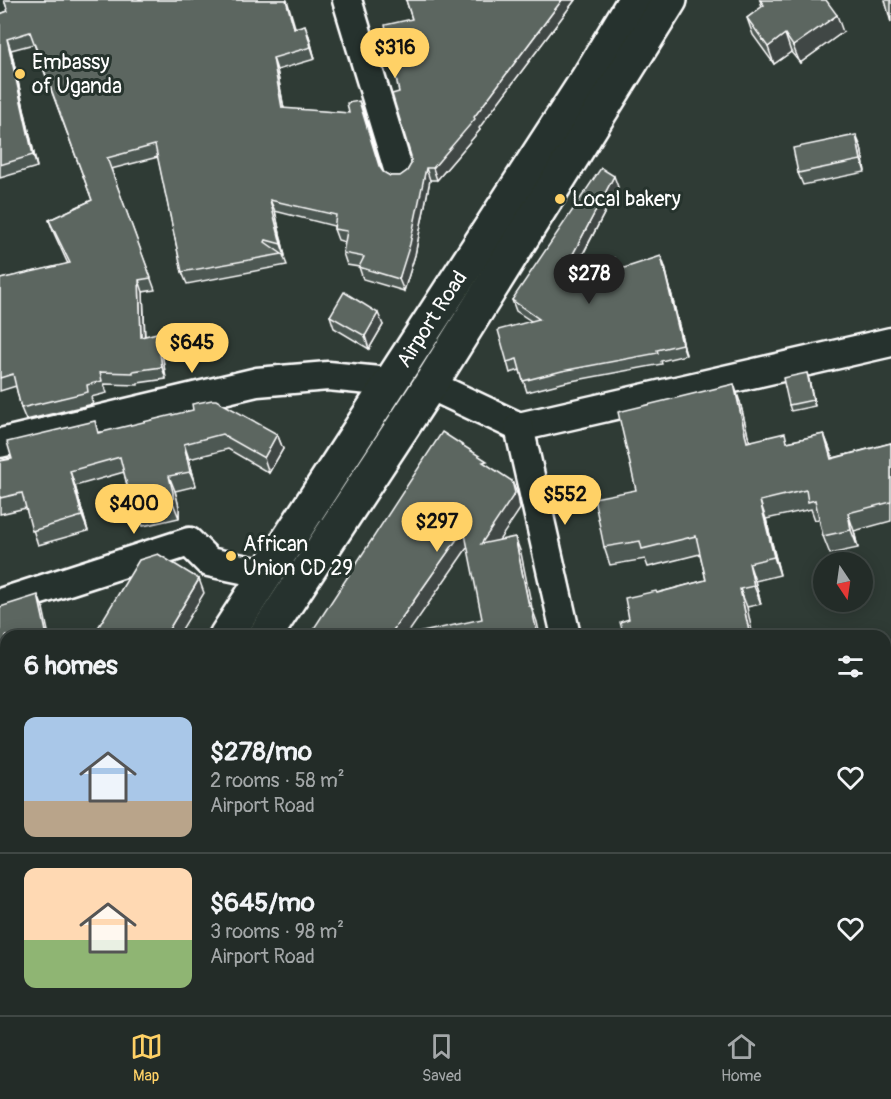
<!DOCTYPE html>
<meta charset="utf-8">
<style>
:root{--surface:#232c28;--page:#2b3430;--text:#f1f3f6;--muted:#a3a7a8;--line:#404845;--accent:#ffd166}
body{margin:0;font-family:Pangolin,sans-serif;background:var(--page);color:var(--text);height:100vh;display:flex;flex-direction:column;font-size:22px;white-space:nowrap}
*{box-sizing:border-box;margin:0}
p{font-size:20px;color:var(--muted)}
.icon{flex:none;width:33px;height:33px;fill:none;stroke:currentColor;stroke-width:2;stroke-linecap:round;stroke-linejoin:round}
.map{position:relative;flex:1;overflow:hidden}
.sheet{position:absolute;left:0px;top:630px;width:891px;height:386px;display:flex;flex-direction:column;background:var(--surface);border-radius:18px 18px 0 0;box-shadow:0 3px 15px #0003,0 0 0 2px var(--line)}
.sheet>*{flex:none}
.needle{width:39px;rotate:167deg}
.controls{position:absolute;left:813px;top:552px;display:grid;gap:12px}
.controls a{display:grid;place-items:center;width:60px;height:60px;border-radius:50%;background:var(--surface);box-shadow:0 3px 15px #0003,0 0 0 2px var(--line);font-size:30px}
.price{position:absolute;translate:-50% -51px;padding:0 14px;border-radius:21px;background:var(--accent);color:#111;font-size:20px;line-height:39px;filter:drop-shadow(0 2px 3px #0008)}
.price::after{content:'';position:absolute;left:50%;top:36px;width:18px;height:14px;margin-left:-9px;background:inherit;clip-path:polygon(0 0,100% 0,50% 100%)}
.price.selected{background:#222;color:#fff}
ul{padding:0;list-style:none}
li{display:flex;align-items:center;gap:18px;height:150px;padding:0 24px}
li+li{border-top:2px solid var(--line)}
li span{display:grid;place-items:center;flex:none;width:168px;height:120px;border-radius:12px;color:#555}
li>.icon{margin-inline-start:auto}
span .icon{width:72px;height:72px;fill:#fffc;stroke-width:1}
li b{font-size:26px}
h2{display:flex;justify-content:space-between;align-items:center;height:72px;padding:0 24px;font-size:26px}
.menu{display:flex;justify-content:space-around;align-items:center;height:84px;border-top:2px solid var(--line);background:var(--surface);font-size:16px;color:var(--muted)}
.menu a{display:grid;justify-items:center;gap:3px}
.menu .selected{color:var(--accent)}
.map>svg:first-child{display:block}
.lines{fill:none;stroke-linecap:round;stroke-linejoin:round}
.minor-casing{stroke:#fff;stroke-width:33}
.primary-casing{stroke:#fff;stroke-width:38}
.minor{stroke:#26332d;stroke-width:28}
.primary{stroke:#26332d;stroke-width:33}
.wall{fill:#4e5853;stroke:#fff;stroke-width:1.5}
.shaded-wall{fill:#404744;stroke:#fff;stroke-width:1.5}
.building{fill:#5b6661;stroke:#fff;stroke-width:1.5}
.poi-dot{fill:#ffd166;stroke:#26332d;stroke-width:2}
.labels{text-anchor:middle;stroke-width:6;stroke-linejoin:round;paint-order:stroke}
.poi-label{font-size:21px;fill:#fff;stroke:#26332d;text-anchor:start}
.street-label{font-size:21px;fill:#fff;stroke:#26332d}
</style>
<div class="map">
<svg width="891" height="1015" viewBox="0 0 891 1015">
<rect width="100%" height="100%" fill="#2f3b35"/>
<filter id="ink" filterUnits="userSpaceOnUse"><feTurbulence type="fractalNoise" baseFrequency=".0167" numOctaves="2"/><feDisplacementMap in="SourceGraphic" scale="12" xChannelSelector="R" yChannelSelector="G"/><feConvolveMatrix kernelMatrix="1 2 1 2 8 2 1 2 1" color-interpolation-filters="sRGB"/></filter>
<g filter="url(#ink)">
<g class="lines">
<defs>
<g id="minor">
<polyline points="347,0 399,172"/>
<polyline points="430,385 519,427 891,342"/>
<polyline points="519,427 566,636"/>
<polyline points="0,443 257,382 328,376 390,382"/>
<polyline points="0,603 189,542 209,562 266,574"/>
<polyline points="885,822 891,821"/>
<polyline points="0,852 6,851"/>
<polyline points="661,1010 662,1015"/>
</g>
<g id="primary">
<path id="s1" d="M226 636 588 78 635 0"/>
<polyline points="265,636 430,385 670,0"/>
<polyline points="0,983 6,974"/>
<polyline points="17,1015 20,1010"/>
</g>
</defs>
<use href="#minor" class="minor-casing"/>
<use href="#primary" class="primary-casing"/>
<use href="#minor" class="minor"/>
<use href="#primary" class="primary"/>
</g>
<g class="wall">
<polygon points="4,0 287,0 295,27 309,36 315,59 277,70 284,109 349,113 364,112 381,168 383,172 390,176 400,176 407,171 411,164 411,156 399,92 412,19 406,0 575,0 479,128 480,130 437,180 430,180 415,255 404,291 363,279 359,267 347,265 343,253 345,242 338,240 334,229 334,226 275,211 285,256 283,255 287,265 187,284 182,272 158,157 111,169 155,290 143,292 145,336 161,345 166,379 138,383 138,385 104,384 107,393 91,397 93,404 26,420 21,408 16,386 0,391 0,279 68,264 53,231 49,220 92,200 34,44 11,50 37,167 0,178 0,14 8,11"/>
<polygon points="760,0 843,32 800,63 791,52 774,64 753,35 747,18 762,7"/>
<polygon points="861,147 865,172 803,185 798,173"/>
<polygon points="618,187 576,268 619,270 665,267 686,355 661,361 662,364 566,382 527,392 520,370 510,373 507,362 531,321 516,311 512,300"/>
<polygon points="330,316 383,325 369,349 334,328"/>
<polygon points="809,380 815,406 791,411 789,405"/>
<polygon points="740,402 749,441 788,442 824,434 833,458 891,443 891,521 854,531 858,548 830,554 823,536 819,519 815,520 811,509 766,519 780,575 755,581 761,604 747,607 629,619 657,593 706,580 700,554 648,567 645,559 610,565 604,547 636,490"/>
<polygon points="99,432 277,434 283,449 269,473 228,449 189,459 196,486 175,491 179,507 179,518 143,526 138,511 136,512 130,497 124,472 75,486 88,531 38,545 26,508 0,514 0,461"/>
<polygon points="0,607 43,608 6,636 6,816 0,818"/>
<polygon points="891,660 891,727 885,728 885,662"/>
<polygon points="891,837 891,956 885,958 885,839"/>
<polygon points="113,1010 383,1010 384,1015 90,1015"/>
<polygon points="438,1010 586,1010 587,1013 578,1015 439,1015"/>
</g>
<g class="shaded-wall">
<polygon points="562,0 575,0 479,128 480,130 437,180 433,168 474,117"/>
<polygon points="837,15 843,32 800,63 793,46"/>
<polygon points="305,25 309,36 315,59 311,47"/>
<polygon points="785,34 791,52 774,64 768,47"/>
<polygon points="7,39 11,50 37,167 33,155"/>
<polygon points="273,58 277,70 286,120 282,108"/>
<polygon points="359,101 364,112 383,177 379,166"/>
<polygon points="856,135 861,147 865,172 861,160"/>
<polygon points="426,168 430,180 415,255 404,291 399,279"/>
<polygon points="614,176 618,187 568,282 564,271"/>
<polygon points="270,200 275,211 285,256 281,244"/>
<polygon points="661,256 665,267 686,355 682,344"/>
<polygon points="139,280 143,292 145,349 141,337"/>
<polygon points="378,313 383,325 369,349 365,336"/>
<polygon points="157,333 161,345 166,379 162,367"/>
<polygon points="807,373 809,380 815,406 813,400"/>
<polygon points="734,384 740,402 754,460 747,442"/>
<polygon points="277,434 283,449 269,473 264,458"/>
<polygon points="824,434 831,452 837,477 831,459"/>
<polygon points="184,444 189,459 196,486 190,472"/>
<polygon points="70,471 75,486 88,531 82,516"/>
<polygon points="169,476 175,491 179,507 179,518 173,503"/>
<polygon points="512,481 518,496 520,509 486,560 481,544"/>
<polygon points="760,501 766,519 780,575 774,557"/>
<polygon points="848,513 854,531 858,548 851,530"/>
<polygon points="464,529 469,545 406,636 389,636"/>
<polygon points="515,537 521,553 532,608 537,622 540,636 538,636 529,606"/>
<polygon points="749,563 755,581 761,604 754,586"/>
<polygon points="199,579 204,593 178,636 165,636"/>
<polygon points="740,589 747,607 753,636 750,636"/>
<polygon points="38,595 43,608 49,636 47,636"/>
</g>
<g class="building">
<polygon points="4,0 286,0 294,28 305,25 311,47 273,58 282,108 349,113 347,103 359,101 379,166 383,172 390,176 400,176 407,171 411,164 411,156 392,94 399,92 385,25 412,19 406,0 562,0 474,117 475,119 433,168 426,168 410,244 399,279 359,267 364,257 343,253 347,231 334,229 336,215 270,200 281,244 266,240 265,242 282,254 182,272 155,145 107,158 151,278 139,280 141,337 157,333 162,367 133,371 133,373 100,372 102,381 87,385 88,392 21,408 13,374 0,378 0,279 70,263 49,220 92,200 30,32 7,39 33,155 0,165 0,14 8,11"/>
<polygon points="760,0 826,0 837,15 793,46 785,34 768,47 747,18 764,5"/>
<polygon points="885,0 891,0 891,23"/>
<polygon points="856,135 861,160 798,173 793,148"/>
<polygon points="601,168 614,176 564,271 614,258 618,270 661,256 682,344 657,350 658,353 562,371 523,381 517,359 507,362 498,330 539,319 512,300"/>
<polygon points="344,292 378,313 365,336 330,316"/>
<polygon points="807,373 813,400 789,405 783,378"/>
<polygon points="734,384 747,442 785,433 787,442 824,434 831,459 891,443 891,502 848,513 851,530 823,536 815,500 808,502 806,490 760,501 774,557 749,563 754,586 740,589 750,636 624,636 620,622 629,619 625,598 656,591 657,593 706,580 696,536 642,549 640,541 604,547 594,498 636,490 618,412"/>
<polygon points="212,400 216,400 277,434 264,458 222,434 184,444 190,472 169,476 173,492 173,503 138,511 134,496 130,497 120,457 70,471 82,516 32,531 22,493 0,498 0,461 12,459 7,442 95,421 98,433 193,410 192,404"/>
<polygon points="442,432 487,461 483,462 512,481 515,493 481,544 515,537 529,606 531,606 538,636 404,636 482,619 464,529 389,636 309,636"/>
<polygon points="158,554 199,579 165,636 93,636 139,560"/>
<polygon points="38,595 47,636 6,636 6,801 0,802 0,607"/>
<polygon points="891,660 891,718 885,719 885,662"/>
<polygon points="891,837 891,883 889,884 891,891 891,939 885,940 885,839"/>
<polygon points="55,1010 73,1010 81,1015 52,1015"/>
<polygon points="113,1010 365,1010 349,1014 349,1015 90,1015"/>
<polygon points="438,1010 538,1010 513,1015 439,1015"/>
<polygon points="685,1010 794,1010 795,1015 687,1015"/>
</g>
</g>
<g class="poi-dot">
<circle cx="20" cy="74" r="6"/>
<circle cx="560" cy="199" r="6"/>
<circle cx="231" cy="556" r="6"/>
</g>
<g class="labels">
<g class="poi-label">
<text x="32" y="69">Embassy<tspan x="32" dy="24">of Uganda</tspan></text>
<text x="572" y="206">Local bakery</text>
<text x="243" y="551">African<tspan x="243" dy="24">Union CD 29</tspan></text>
</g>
<g class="street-label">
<text dy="7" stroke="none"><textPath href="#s1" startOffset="378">Airport Road</textPath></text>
</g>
</g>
</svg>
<div class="controls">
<a><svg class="needle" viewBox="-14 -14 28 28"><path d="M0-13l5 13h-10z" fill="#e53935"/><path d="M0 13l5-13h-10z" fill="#a3a7a8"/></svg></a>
</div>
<b class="price" style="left:395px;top:79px">$316</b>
<b class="price selected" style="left:589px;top:305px">$278</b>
<b class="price" style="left:192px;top:374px">$645</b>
<b class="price" style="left:565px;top:526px">$552</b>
<b class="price" style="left:134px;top:535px">$400</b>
<b class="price" style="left:437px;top:553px">$297</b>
<section class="sheet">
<h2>6 homes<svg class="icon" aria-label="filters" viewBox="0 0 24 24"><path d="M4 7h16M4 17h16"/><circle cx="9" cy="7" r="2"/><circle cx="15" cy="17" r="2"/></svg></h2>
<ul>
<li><span style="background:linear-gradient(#a9c7e8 70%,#b9a48a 0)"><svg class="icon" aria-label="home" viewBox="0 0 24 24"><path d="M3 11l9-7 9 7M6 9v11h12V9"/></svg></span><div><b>$278/mo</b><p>2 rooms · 58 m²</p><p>Airport Road</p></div><svg class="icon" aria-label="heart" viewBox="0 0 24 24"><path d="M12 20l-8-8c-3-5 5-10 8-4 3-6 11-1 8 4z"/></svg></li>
<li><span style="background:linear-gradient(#ffd9b3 60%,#8fb573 0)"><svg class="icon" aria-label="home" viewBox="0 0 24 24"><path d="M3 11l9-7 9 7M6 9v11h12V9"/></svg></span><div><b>$645/mo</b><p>3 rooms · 98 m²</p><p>Airport Road</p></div><svg class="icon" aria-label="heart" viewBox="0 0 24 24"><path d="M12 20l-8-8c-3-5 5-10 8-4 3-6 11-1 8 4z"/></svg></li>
</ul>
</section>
</div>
<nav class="menu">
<a class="selected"><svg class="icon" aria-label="map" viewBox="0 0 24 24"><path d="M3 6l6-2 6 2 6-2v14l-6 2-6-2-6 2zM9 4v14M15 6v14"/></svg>Map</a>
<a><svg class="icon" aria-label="saved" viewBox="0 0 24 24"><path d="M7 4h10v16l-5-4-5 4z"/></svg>Saved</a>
<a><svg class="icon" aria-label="home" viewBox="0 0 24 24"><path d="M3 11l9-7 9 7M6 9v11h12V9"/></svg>Home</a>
</nav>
